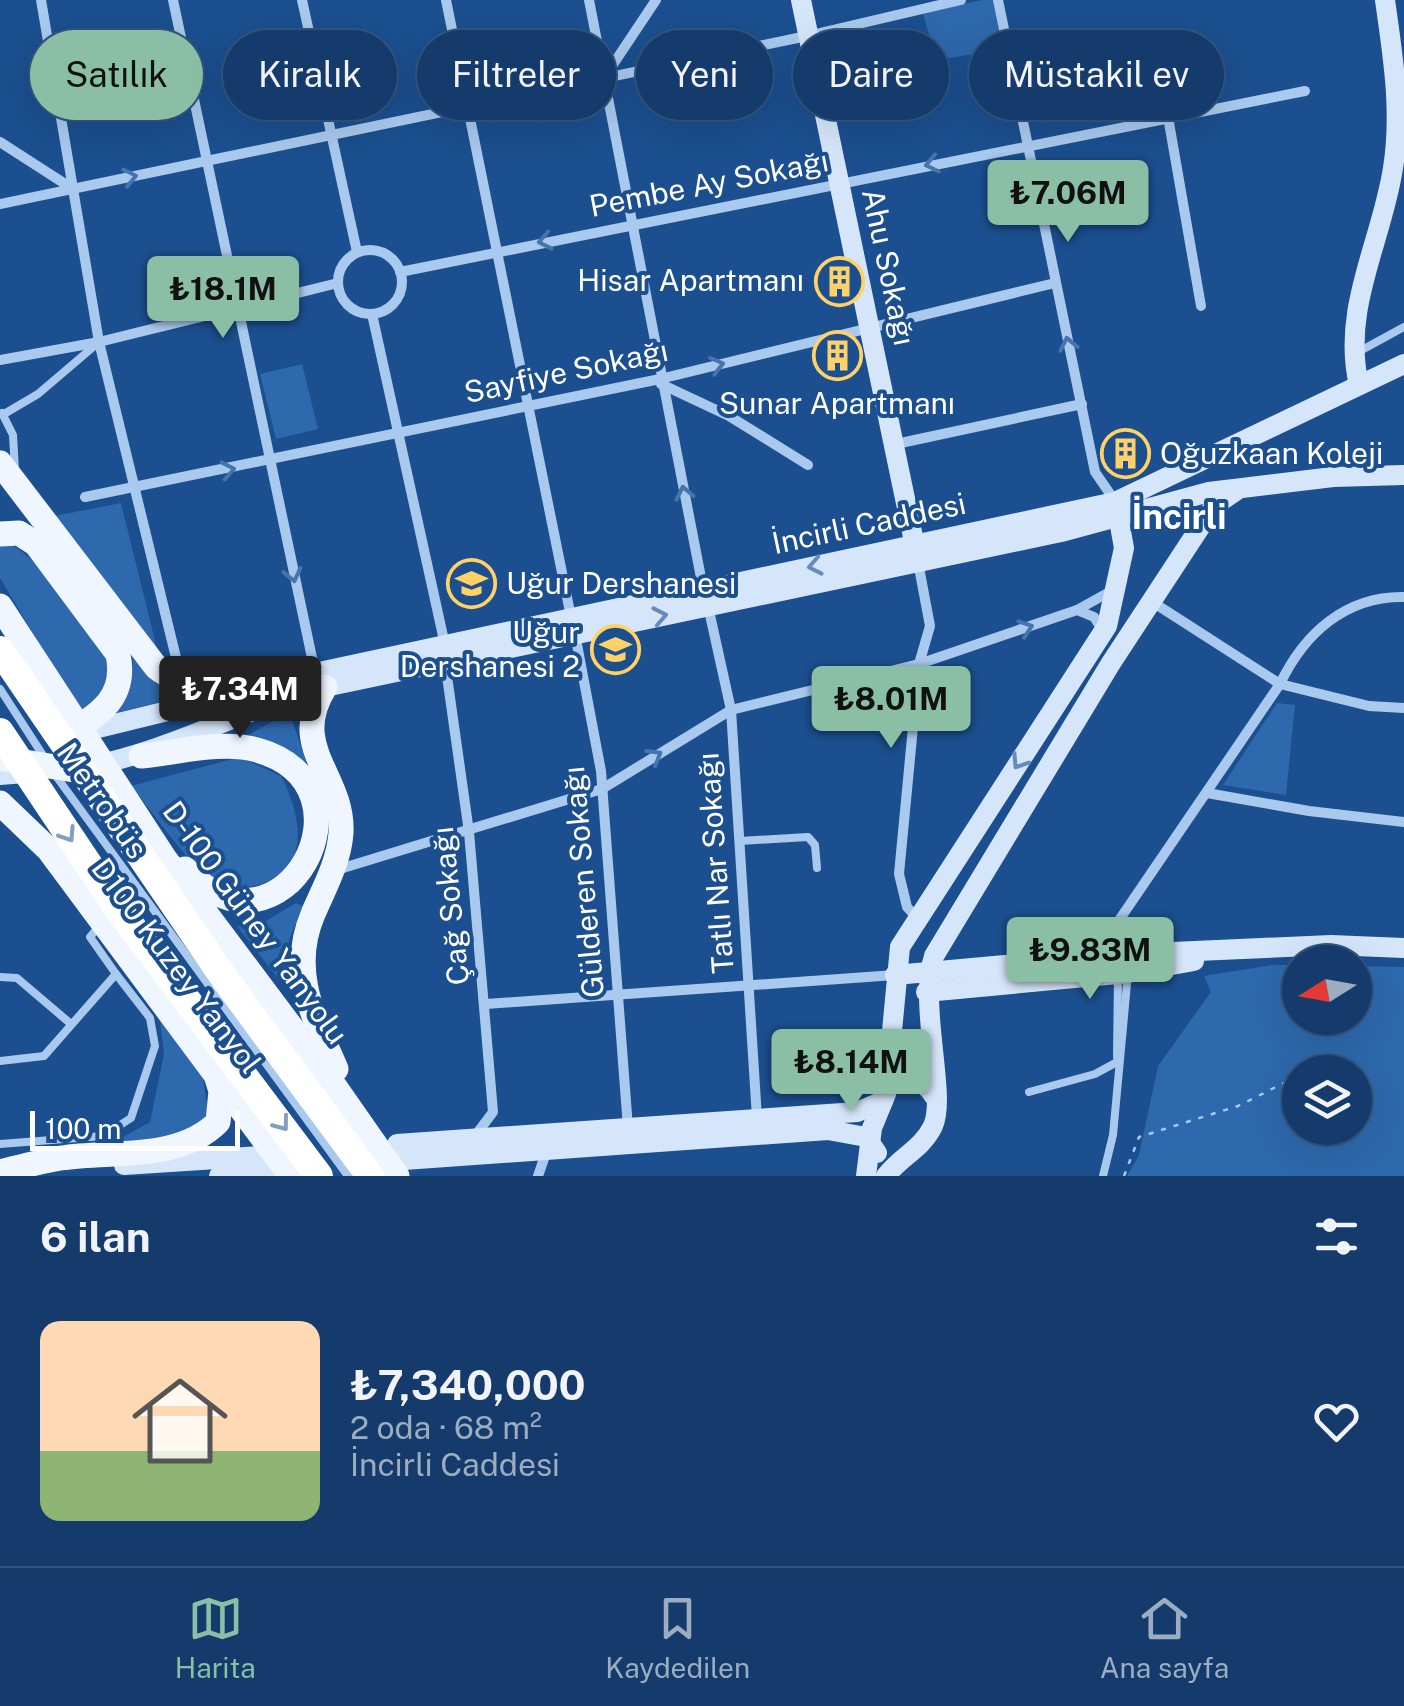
<!DOCTYPE html>
<html lang="tr">
<meta charset="utf-8">
<style>
:root{--surface:#143b6b;--page:#1d4271;--text:#f1f3f6;--muted:#9dadc1;--line:#33557e;--accent:#8abfa5}
body{margin:0;font-family:"Public Sans",sans-serif;background:var(--page);color:var(--text);height:100vh;display:flex;flex-direction:column;font-size:38px;white-space:nowrap}
*{box-sizing:border-box;margin:0}
p{font-size:32px;color:var(--muted)}
.icon{flex:none;width:55px;height:55px;fill:none;stroke:currentColor;stroke-width:2;stroke-linecap:round;stroke-linejoin:round}
.map{position:relative;height:1176px;overflow:hidden}
.sheet{display:flex;flex-direction:column;background:var(--surface);flex:1}
.sheet>*{flex:none}
.banner{position:absolute;left:30px;top:30px;width:1345px;height:90px;display:flex;gap:20px}
.needle{width:65px;rotate:259deg}
.tools{position:absolute;left:1282px;top:945px;display:grid;gap:20px}
.tools a{display:grid;place-items:center;width:90px;height:90px;border-radius:50%;background:var(--surface);box-shadow:0 10px 40px #0002,0 0 0 2px var(--line);font-size:50px}
.scale{position:absolute;left:30px;bottom:25px;width:210px;box-sizing:border-box;padding-left:10px;border:5px solid #fff;border-top:0;font-size:28px;line-height:35px;white-space:nowrap;color:#fff;-webkit-text-stroke:8px #1b4f8f;paint-order:stroke}
.price{position:absolute;translate:-50% -85px;padding:0 22px;border-radius:10px;background:var(--accent);color:#111;font-size:32px;line-height:65px;filter:drop-shadow(0 2px 5px #0008)}
.price::after{content:'';position:absolute;left:50%;top:60px;width:30px;height:22px;margin-left:-15px;background:inherit;clip-path:polygon(0 0,100% 0,50% 100%)}
.price.current{background:#222;color:#fff}
ul{padding:0;list-style:none}
li{display:flex;align-items:center;gap:30px;height:250px;padding:0 40px}
li span{display:grid;place-items:center;flex:none;width:280px;height:200px;border-radius:20px;color:#555}
li>.icon{margin-inline-start:auto}
span .icon{width:120px;height:120px;fill:#fffc;stroke-width:1}
li b{font-size:42px}
h2{display:flex;justify-content:space-between;align-items:center;height:120px;padding:0 40px;font-size:42px}
.tag{padding:0 35px;border-radius:45px;background:var(--surface);box-shadow:0 10px 40px #0002,0 0 0 2px var(--line);font-size:35px;line-height:90px}
.tag.current{background:var(--accent);color:#111}
.tabs{display:flex;justify-content:space-around;align-items:center;height:140px;border-top:2px solid var(--line);background:var(--surface);font-size:28px;color:var(--muted)}
.tabs a{display:grid;justify-items:center;gap:5px}
.tabs .current{color:var(--accent)}
.map>svg:first-child{display:block}
.green{fill:#2e69ad;fill-rule:evenodd}
.lines{fill:none;stroke-linecap:round;stroke-linejoin:round}
.path{stroke:#a9c9ee;stroke-width:2.5;stroke-dasharray:5 8;stroke-linecap:butt}
.lane{stroke:#a9c9ee;stroke-width:8}
.street{stroke:#a9c9ee;stroke-width:10}
.secondary{stroke:#d6e6fa;stroke-width:20}
.primary{stroke:#f0f6ff;stroke-width:25}
.highway{stroke:#fff;stroke-width:28}
.oneway{stroke:#4674ac}
.oneway2{stroke:#668bba}
.oneway3{stroke:#829ec1}
.labels{text-anchor:middle;stroke-width:8;stroke-linejoin:round;paint-order:stroke}
.street-label{font-size:30px;fill:#fff;stroke:#1b4f8f}
.poi-label{font-size:30px;fill:#fff;stroke:#1b4f8f;text-anchor:end}
.quarter-label{font-size:35px;font-weight:bold;fill:#fff;stroke:#1b4f8f}
</style>
<div class="map">
<svg width="1404" height="1176" viewBox="0 0 1404 1176">
<rect width="100%" height="100%" fill="#1b4f8f"/>
<g class="green">
<polygon points="982,0 995,0 1006,49 936,60 923,13"/>
<polygon points="302,364 318,429 276,439 260,374"/>
<polygon points="121,503 157,649 55,516"/>
<path d="M6 543C32 549 93 627 106 654 109 662 108 675 108 685L82 715 0 578V547Z"/>
<polygon points="133,658 155,682 188,695 116,713 130,686"/>
<polygon points="1277,703 1295,705 1286,795 1223,785"/>
<polygon points="302,706 292,720 306,761 303,764 278,746 248,735"/>
<path d="M240 757 281 776C301 815 313 869 258 885 246 888 232 889 220 884 191 870 153 812 131 786Z"/>
<polygon points="296,903 303,906 289,940 290,994 237,926 264,922"/>
<path d="M1272 965H1300V1018H1355V966L1404 967V1176H1127L1139 1155 1158 1066 1211 992 1204 976ZM1300 1072H1355V1128H1300Z"/>
<polygon points="160,1020 203,1077 208,1112 194,1133 102,1149 150,1122 164,1054"/>
</g>
<g class="lines">
<polyline class="path" points="1124,1176 1139,1137 1238,1106 1286,1082"/>
<g class="lane">
<polyline points="1360,351 1404,327"/>
<polyline points="2,413 13,435 15,471"/>
<polyline points="4,414 38,394 99,342"/>
<polyline points="0,689 46,760"/>
<polyline points="56,776 348,1176"/>
<polyline points="740,841 808,837 815,845 817,868"/>
<polyline points="100,925 90,937 116,974"/>
<polyline points="0,977 17,978 71,1024"/>
<polyline points="1117,1057 1118,977"/>
<polyline points="0,1061 44,1056 116,974 150,1018 155,1046 131,1118 103,1136 0,1144"/>
<polyline points="1029,1092 1095,1074 1117,1062"/>
<polyline points="1103,1176 1113,1135 1128,973"/>
</g>
<g class="street">
<polyline points="41,0 99,342 180,674"/>
<polyline points="173,0 315,672"/>
<polyline points="302,0 357,252"/>
<polyline points="446,0 571,617"/>
<polyline points="589,0 703,588"/>
<polyline points="998,0 1095,472 1115,501"/>
<polyline points="606,75 656,0"/>
<polyline points="1168,117 1201,306"/>
<polyline points="0,142 73,189"/>
<polyline points="0,204 807,36 961,0"/>
<circle cx="370" cy="282" r="32"/>
<polyline points="400,272 1305,91"/>
<polyline points="372,314 445,645"/>
<polyline points="0,360 99,342 338,283"/>
<polyline points="661,384 729,416 808,465"/>
<polyline points="896,444 1082,404"/>
<polyline points="85,497 660,379 1055,283"/>
<polyline points="1154,603 1280,684 1369,706 1404,708"/>
<polyline points="708,606 731,710 757,1118"/>
<polyline points="1077,610 1094,617 1102,629"/>
<polyline points="575,634 601,771 628,1128"/>
<polyline points="445,662 469,832 493,1112 475,1136"/>
<polyline points="1207,793 1309,811 1404,822"/>
<polyline points="343,868 602,789 731,710 919,664 1077,610 1113,590"/>
<polyline points="917,918 907,907 899,874 919,664 930,626 918,562"/>
<path d="M1109 956V935L1280 684C1304 634 1345 596 1404 597"/>
<polyline points="486,1004 895,975"/>
<polyline points="538,1176 547,1150"/>
</g>
<g class="secondary">
<polyline points="801,0 917,556"/>
<path d="M1359 385C1341 309 1382 241 1393 168 1402 111 1393 57 1385 0"/>
<polyline points="291,678 1115,502 1404,364"/>
<polyline points="90,730 249,691"/>
<path d="M91 766C172 750 245 708 325 687L1061 532 1209 492 1333 477 1404 475"/>
<polyline points="0,775 38,772"/>
<polyline points="895,975 1128,954 1331,945 1404,948"/>
<polyline points="926,992 1128,973 1194,961"/>
<path d="M887 1084C908 1075 921 1076 934 1096"/>
<polyline points="397,1144 857,1112 883,1101"/>
<polyline points="404,1160 828,1130 866,1137 877,1153"/>
<polyline points="124,1165 262,1156"/>
<polyline points="219,1176 268,1172"/>
<polyline points="866,1176 872,1128 886,1094 900,947 1107,626 1124,548 1117,509"/>
<path d="M886 1176C900 1157 922 1149 933 1126 947 1095 918 1005 934 956L1111 663 1214 506 1237 490"/>
</g>
<g class="primary">
<path d="M0 463 156 667C195 699 256 679 303 674"/>
<path d="M0 534 19 533 36 544 118 654C127 698 100 714 65 735"/>
<polyline points="0,606 165,859 321,1067 397,1176"/>
<path d="M325 687C287 748 344 775 341 833 339 862 324 888 313 914 289 970 313 1016 336 1069"/>
<path d="M141 756C176 753 222 740 257 750 384 785 282 974 185 869"/>
<polyline points="0,758 74,770"/>
<polyline points="0,803 49,850 291,1176"/>
<path d="M0 1172C20 1167 41 1161 61 1158 112 1150 178 1162 218 1122L221 1091 217 1078"/>
</g>
<g class="highway">
<polyline points="0,650 227,982 370,1176"/>
<polyline points="0,732 117,907 319,1176"/>
</g>
</g>
<defs><path id="oneway-chevron" d="M-2-3.5L2.5 0L-2 3.5" fill="none" stroke-width="1.6" stroke-linecap="round" stroke-linejoin="round" transform="scale(2.5)"/></defs>
<g class="oneway">
<use href="#oneway-chevron" transform="translate(932 164) rotate(168)"/>
<use href="#oneway-chevron" transform="translate(130 177) rotate(-12)"/>
<use href="#oneway-chevron" transform="translate(545 241) rotate(169)"/>
<use href="#oneway-chevron" transform="translate(1068 344) rotate(-102)"/>
<use href="#oneway-chevron" transform="translate(717 365) rotate(-14)"/>
<use href="#oneway-chevron" transform="translate(228 470) rotate(-11)"/>
<use href="#oneway-chevron" transform="translate(684 493) rotate(-102)"/>
<use href="#oneway-chevron" transform="translate(293 575) rotate(77)"/>
<use href="#oneway-chevron" transform="translate(1026 628) rotate(-19)"/>
<use href="#oneway-chevron" transform="translate(655 756) rotate(-31)"/>
</g>
<g class="oneway2">
<use href="#oneway-chevron" transform="translate(815 566) rotate(169)"/>
<use href="#oneway-chevron" transform="translate(660 616) rotate(-11)"/>
<use href="#oneway-chevron" transform="translate(1019 762) rotate(123)"/>
</g>
<g class="oneway3">
<use href="#oneway-chevron" transform="translate(68 835) rotate(57)"/>
<use href="#oneway-chevron" transform="translate(282 1124) rotate(53)"/>
</g>
<defs>
<symbol id="building-ring" viewBox="-11 -11 22 22"><circle r="9.5" fill="#1b4f8f" stroke="#ffd166" stroke-width="1.5"/><path d="M-4-6H4V6H1V3H-1V6H-4ZM-2.5-4.3h1.7v1.8h-1.7ZM.8-4.3h1.7v1.8H.8ZM-2.5-1h1.7V.8h-1.7ZM.8-1h1.7V.8H.8Z" fill="#ffd166"/></symbol>
<symbol id="school-ring" viewBox="-11 -11 22 22"><circle r="9.5" fill="#1b4f8f" stroke="#ffd166" stroke-width="1.5"/><path d="M0-5L7-2L0 1L-7-2ZM-4 1L0 2.5L4 1V4Q0 6-4 4Z" fill="#ffd166"/></symbol>
</defs>
<g fill-rule="evenodd">
<use href="#building-ring" x="812" y="254" width="55" height="55"/>
<use href="#building-ring" x="810" y="328" width="55" height="55"/>
<use href="#building-ring" x="1098" y="426" width="55" height="55"/>
<use href="#school-ring" x="444" y="556" width="55" height="55"/>
<use href="#school-ring" x="588" y="622" width="55" height="55"/>
</g>
<g class="labels">
<g class="street-label">
<text transform="translate(709 184) rotate(-11)" y="10">Pembe Ay Sokağı</text>
<text transform="translate(888 267) rotate(78)" y="10">Ahu Sokağı</text>
<text transform="translate(566 372) rotate(-12)" y="10">Sayfiye Sokağı</text>
<text transform="translate(869 524) rotate(-12)" y="10">İncirli Caddesi</text>
<text transform="translate(102 801) rotate(55)" y="10">Metrobüs</text>
<text transform="translate(716 863) rotate(-94)" y="10">Tatlı Nar Sokağı</text>
<text transform="translate(584 882) rotate(-95)" y="10">Gülderen Sokağı</text>
<text transform="translate(451 906) rotate(-96)" y="10">Çağ Sokağı</text>
<text transform="translate(255 923) rotate(54)" y="10">D-100 Güney Yanyolu</text>
<text transform="translate(176 966) rotate(53)" y="10">D100 Kuzey Yanyol</text>
</g>
<g class="poi-label">
<text x="804" y="291">Hisar Apartmanı</text>
<text x="837" y="414" text-anchor="middle">Sunar Apartmanı</text>
<text x="1160" y="464" text-anchor="start">Oğuzkaan Koleji</text>
<text x="506" y="594" text-anchor="start">Uğur Dershanesi</text>
<text x="580" y="643">Uğur<tspan x="580" dy="34">Dershanesi 2</tspan></text>
</g>
<g class="quarter-label">
<text x="1179" y="529">İncirli</text>
</g>
</g>
</svg>
<div class="tools">
<a><svg class="needle" viewBox="-14 -14 28 28"><path d="M0-13l5 13h-10z" fill="#e53935"/><path d="M0 13l5-13h-10z" fill="#9dadc1"/></svg></a>
<a><svg class="icon" aria-label="layers" viewBox="0 0 24 24"><path d="M12 4l9 5-9 5-9-5zM3 14l9 5 9-5"/></svg></a>
</div>
<div class="scale">100 m</div>
<b class="price" style="left:1068px;top:245px">₺7.06M</b>
<b class="price" style="left:223px;top:341px">₺18.1M</b>
<b class="price current" style="left:240px;top:741px">₺7.34M</b>
<b class="price" style="left:891px;top:751px">₺8.01M</b>
<b class="price" style="left:1090px;top:1002px">₺9.83M</b>
<b class="price" style="left:851px;top:1114px">₺8.14M</b>
<div class="banner">
<a class="tag current">Satılık</a>
<a class="tag">Kiralık</a>
<a class="tag">Filtreler</a>
<a class="tag">Yeni</a>
<a class="tag">Daire</a>
<a class="tag">Müstakil ev</a>
</div>
</div>
<section class="sheet">
<h2>6 ilan<svg class="icon" aria-label="filters" viewBox="0 0 24 24"><path d="M4 7h16M4 17h16"/><circle cx="9" cy="7" r="2"/><circle cx="15" cy="17" r="2"/></svg></h2>
<ul>
<li><span style="background:linear-gradient(#ffd9b3 65%,#8fb573 0)"><svg class="icon" aria-label="home" viewBox="0 0 24 24"><path d="M3 11l9-7 9 7M6 9v11h12V9"/></svg></span><div><b>₺7,340,000</b><p>2 oda · 68 m²</p><p>İncirli Caddesi</p></div><svg class="icon" aria-label="heart" viewBox="0 0 24 24"><path d="M12 20l-8-8c-3-5 5-10 8-4 3-6 11-1 8 4z"/></svg></li>
</ul>
</section>
<nav class="tabs">
<a class="current"><svg class="icon" aria-label="map" viewBox="0 0 24 24"><path d="M3 6l6-2 6 2 6-2v14l-6 2-6-2-6 2zM9 4v14M15 6v14"/></svg>Harita</a>
<a><svg class="icon" aria-label="saved" viewBox="0 0 24 24"><path d="M7 4h10v16l-5-4-5 4z"/></svg>Kaydedilen</a>
<a><svg class="icon" aria-label="home" viewBox="0 0 24 24"><path d="M3 11l9-7 9 7M6 9v11h12V9"/></svg>Ana sayfa</a>
</nav>
